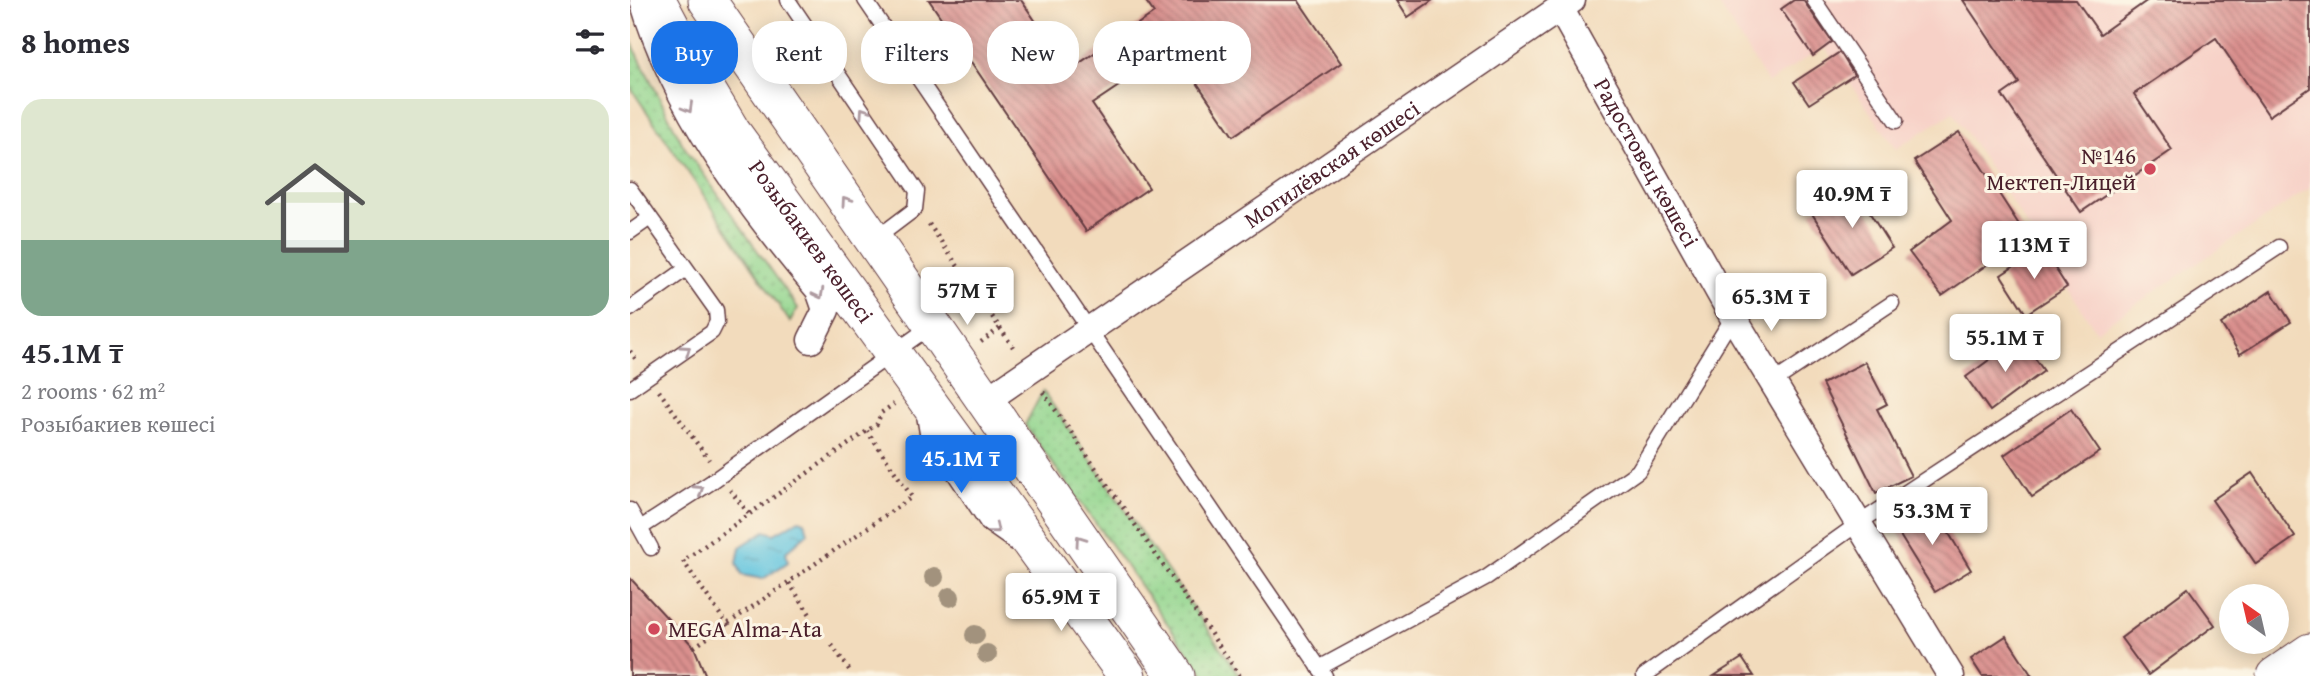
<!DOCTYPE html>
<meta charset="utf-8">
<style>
:root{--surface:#fff;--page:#f7f7f7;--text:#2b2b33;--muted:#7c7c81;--accent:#1a73e8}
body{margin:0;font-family:"Gentium Book Plus",serif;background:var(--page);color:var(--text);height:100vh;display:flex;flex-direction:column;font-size:26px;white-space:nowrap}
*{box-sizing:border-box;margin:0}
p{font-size:23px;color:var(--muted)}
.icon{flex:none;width:38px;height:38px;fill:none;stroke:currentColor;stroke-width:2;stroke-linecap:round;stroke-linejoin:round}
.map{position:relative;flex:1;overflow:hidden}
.drawer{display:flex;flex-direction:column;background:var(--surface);width:630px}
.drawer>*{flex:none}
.guide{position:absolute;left:21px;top:21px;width:665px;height:63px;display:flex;gap:14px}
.needle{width:46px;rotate:326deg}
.tools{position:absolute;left:1589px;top:584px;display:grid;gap:14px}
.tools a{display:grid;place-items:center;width:70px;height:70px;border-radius:50%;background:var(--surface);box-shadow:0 4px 18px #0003;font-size:35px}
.price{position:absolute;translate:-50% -60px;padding:0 16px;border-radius:7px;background:#fff;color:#222;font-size:23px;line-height:46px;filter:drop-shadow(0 2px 4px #0008)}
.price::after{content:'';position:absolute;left:50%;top:42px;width:21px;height:16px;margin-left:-10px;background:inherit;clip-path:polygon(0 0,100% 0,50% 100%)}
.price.selected{background:var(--accent);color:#fff}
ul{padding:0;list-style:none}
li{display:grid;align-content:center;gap:14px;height:371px;padding:0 21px}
li span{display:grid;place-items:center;height:217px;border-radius:21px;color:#555}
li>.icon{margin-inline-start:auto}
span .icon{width:126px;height:126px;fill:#fffc;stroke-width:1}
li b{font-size:30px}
h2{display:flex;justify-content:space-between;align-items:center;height:84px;padding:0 21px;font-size:30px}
.pill{padding:0 24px;border-radius:28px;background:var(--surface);box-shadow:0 4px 18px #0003;font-size:24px;line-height:63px}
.pill.selected{background:var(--accent);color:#fff}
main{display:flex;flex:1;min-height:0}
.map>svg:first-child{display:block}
.built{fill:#f7d1c7}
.grass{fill:url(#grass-dots);stroke:#6e7a5c;stroke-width:2}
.water{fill:url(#water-ripples);stroke:#567285;stroke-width:2}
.building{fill:url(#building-back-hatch)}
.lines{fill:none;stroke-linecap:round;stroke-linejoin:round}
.lane-casing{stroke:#633b41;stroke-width:17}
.street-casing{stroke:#633b41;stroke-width:29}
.secondary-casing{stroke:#633b41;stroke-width:39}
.path{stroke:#633b41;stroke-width:4.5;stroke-dasharray:2 5;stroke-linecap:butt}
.lane{stroke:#fff;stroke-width:14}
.street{stroke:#fff;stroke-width:26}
.secondary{stroke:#fff;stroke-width:37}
.tree{fill:#a2927d}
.oneway{stroke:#ae9aa0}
.poi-dot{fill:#d1495b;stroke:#fcf5e5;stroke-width:2.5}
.labels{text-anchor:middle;stroke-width:6;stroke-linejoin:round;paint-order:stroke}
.poi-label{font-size:23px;fill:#4a1f2b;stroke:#fcf5e5;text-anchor:end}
.street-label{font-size:23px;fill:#4a1f2b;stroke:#fcf5e5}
</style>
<main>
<section class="drawer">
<h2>8 homes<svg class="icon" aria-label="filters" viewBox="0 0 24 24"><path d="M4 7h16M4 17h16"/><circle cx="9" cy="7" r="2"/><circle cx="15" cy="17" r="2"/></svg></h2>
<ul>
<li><span style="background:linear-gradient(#dfe7d0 65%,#7fa58c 0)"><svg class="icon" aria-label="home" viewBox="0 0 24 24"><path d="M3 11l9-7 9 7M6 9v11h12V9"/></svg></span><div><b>45.1M ₸</b><p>2 rooms · 62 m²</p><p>Розыбакиев көшесі</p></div></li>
</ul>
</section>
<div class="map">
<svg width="1680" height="676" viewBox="0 0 1680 676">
<defs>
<pattern id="grass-dots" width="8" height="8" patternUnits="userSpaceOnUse" patternTransform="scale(1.75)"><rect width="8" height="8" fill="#92d58e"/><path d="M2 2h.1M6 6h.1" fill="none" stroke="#7fb67b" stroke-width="1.8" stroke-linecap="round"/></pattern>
<pattern id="water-ripples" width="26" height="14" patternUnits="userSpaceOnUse" patternTransform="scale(1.75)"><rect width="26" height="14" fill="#61c4df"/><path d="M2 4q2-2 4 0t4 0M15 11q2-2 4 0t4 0" fill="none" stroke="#529fb5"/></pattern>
<pattern id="building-back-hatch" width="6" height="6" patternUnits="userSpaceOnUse" patternTransform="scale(1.75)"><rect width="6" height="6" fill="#da908e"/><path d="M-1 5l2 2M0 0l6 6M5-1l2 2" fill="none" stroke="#b37574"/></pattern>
</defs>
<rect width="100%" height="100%" fill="#fcf5e5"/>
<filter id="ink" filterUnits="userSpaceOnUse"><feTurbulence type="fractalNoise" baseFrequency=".0143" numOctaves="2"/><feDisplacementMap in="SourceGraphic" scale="14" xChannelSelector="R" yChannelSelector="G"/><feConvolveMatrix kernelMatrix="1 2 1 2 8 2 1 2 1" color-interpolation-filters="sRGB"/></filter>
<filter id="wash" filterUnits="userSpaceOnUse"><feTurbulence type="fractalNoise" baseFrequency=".00686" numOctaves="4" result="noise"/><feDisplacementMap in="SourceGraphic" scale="28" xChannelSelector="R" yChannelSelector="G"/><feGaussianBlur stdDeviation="1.57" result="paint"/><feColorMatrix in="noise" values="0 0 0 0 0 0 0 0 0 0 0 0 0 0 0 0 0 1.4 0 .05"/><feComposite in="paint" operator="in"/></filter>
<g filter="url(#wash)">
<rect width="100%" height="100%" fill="#f2dbbc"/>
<polygon class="built" points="1086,0 1680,0 1680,188 1466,331 1323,112 1266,149 1194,46 1138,83"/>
<g class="grass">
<polygon points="0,39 53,145 168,308 160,322 0,87"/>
<polygon points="413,391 610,676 575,676 395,425"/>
</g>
<polygon class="water" points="169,520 175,522 178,533 156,552 158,562 133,579 112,575 107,563 110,547 135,531 144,534"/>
<g id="blocks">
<g class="building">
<polygon points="299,0 391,0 439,70 524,13 515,0 668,0 711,63 603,136 544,49 462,104 519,188 456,231"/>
<polygon points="767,0 803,0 778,17"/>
<polygon points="1164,0 1173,0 1202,42 1183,56 1151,9"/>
<polygon points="1333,0 1446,0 1470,34 1518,0 1680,0 1680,88 1639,116 1586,38 1504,94 1542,150 1451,212 1372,95 1389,83"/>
<polygon points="1210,52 1224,75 1179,104 1164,82"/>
<polygon points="1329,132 1397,237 1312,296 1279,252 1322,220 1284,161"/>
<polygon points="1222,185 1262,248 1221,274 1181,212"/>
<polygon points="1412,248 1437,287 1396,314 1371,275"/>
<polygon points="1641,291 1661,322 1610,354 1591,324"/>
<polygon points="1390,337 1414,371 1360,411 1336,377"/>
<polygon points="1235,362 1257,404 1247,409 1281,476 1246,493 1192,384"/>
<polygon points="1441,409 1470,452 1402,497 1374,455"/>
<polygon points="1622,473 1665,537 1626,564 1582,500"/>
<polygon points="1300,502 1341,570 1305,592 1263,524"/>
<polygon points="0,578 64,647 76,676 0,676"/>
<polygon points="1558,588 1585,625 1518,675 1491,638"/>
<polygon points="1376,636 1402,676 1352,676 1341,659"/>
<polygon points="1112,658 1124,676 1084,676"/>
</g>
</g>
</g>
<g filter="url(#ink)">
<use href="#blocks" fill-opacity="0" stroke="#633b41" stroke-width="2"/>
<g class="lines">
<defs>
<g id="lane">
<polyline points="158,0 287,191 285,209 244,240"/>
<polyline points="235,0 695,676"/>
<polyline points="1184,0 1266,121"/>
<polyline points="0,189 86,310 87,322 82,332 0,389"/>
<polyline points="0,232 20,218"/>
<polyline points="0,309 56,269"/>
<polyline points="1143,382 1262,303"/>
<polyline points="294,415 297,433 358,524 385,543"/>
<polyline points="0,510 21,548"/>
<polyline points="12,527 80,483 301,326"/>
<polyline points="689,668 857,577 1008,471 1103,317"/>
<polyline points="1014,676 1229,523 1649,247"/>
</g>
<g id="street">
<path d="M13 0C45 109 117 204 189 290L196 310 181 340"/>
<path id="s1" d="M930 8 1103 317 1321 676"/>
<path id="s2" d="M355 401 942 0"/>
</g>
<g id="secondary">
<path id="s3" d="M27 0 60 62 102 132 497 676"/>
<polyline points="77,0 546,676"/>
<polyline points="1645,676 1680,652"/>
</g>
</defs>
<use href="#lane" class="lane-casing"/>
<use href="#street" class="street-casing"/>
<use href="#secondary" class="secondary-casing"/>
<g class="path">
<polyline points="299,224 385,350"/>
<polyline points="351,342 370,328"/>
<polyline points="0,351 7,361"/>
<polyline points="29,391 79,460"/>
<polyline points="413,392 610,676"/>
<polyline points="100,490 119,514"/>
<polyline points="159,583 181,616"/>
<polyline points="98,626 53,561 247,424 251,413 264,404"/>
<polyline points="202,645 220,671"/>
<polyline points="64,647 282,497 237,431"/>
</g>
<use href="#lane" class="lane"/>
<use href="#street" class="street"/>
<use href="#secondary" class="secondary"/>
</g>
<g class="tree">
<circle cx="304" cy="577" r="10"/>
<circle cx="320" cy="597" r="10"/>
<circle cx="345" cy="635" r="10"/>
<circle cx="357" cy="654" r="10"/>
</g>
<defs><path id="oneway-chevron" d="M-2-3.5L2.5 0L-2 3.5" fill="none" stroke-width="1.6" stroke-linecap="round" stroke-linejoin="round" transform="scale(1.75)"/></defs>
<g class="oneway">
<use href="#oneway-chevron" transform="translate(58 108) rotate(60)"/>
<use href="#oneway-chevron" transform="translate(234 112) rotate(-124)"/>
<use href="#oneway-chevron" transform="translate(216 201) rotate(-125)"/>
<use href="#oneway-chevron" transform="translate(189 294) rotate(63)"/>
<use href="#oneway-chevron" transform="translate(56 350) rotate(-35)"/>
<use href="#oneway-chevron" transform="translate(69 490) rotate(-33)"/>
<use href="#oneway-chevron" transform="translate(365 529) rotate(39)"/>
<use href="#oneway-chevron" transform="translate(450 540) rotate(-125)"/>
</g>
</g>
<g class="poi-dot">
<circle cx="1520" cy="169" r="7"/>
<circle cx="24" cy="629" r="7"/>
</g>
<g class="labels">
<g class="poi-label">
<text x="1506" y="164">№146<tspan x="1506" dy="26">Мектеп-Лицей</tspan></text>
<text x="38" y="637" text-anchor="start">MEGA Alma-Ata</text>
</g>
<g class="street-label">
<text dy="8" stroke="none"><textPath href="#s1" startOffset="177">Радостовец көшесі</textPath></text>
<text dy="8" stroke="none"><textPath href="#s2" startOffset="420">Могилёвская көшесі</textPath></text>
<text dy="8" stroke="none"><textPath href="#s3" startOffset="287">Розыбакиев көшесі</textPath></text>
</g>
</g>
</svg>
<div class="tools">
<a><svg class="needle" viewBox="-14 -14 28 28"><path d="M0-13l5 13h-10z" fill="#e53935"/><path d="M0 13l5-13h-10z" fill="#7c7c81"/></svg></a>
</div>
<b class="price" style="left:1222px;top:230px">40.9M ₸</b>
<b class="price" style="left:1404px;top:281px">113M ₸</b>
<b class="price" style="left:337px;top:327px">57M ₸</b>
<b class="price" style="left:1141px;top:333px">65.3M ₸</b>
<b class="price" style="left:1375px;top:374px">55.1M ₸</b>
<b class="price selected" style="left:331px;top:495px">45.1M ₸</b>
<b class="price" style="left:1302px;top:547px">53.3M ₸</b>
<b class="price" style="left:431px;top:633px">65.9M ₸</b>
<div class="guide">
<a class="pill selected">Buy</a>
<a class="pill">Rent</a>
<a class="pill">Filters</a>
<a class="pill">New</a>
<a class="pill">Apartment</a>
</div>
</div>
</main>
